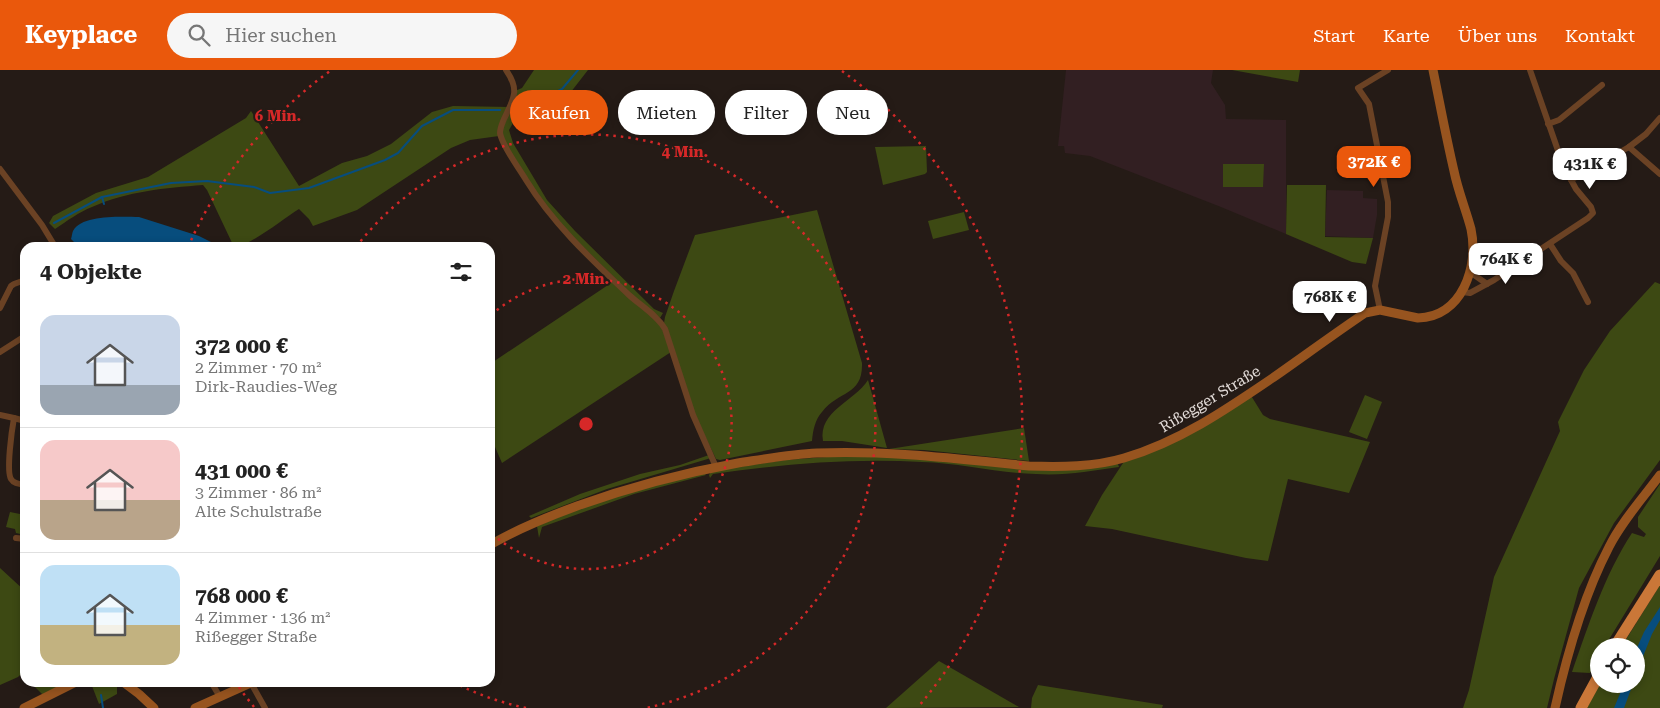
<!DOCTYPE html>
<html lang="de">
<meta charset="utf-8">
<style>
:root{--surface:#fff;--page:#f6f6f6;--text:#222;--muted:#767676;--line:#e0e0e0;--accent:#ea580c}
body{margin:0;font-family:"Roboto Serif",serif;background:var(--page);color:var(--text);height:100vh;display:flex;flex-direction:column;font-size:19px;white-space:nowrap}
*{box-sizing:border-box;margin:0}
p{font-size:16px;color:var(--muted)}
.icon{flex:none;width:28px;height:28px;fill:none;stroke:currentColor;stroke-width:2;stroke-linecap:round;stroke-linejoin:round}
.map{position:relative;flex:1;overflow:hidden}
.sheet{position:absolute;left:20px;top:172px;width:475px;height:445px;display:flex;flex-direction:column;background:var(--surface);border-radius:15px;box-shadow:0 2px 8px #0003}
.sheet>*{flex:none}
.hud{position:absolute;left:510px;top:20px;width:475px;height:45px;display:flex;gap:10px}
.buttons{position:absolute;left:1590px;top:568px;display:grid;gap:10px}
.buttons a{display:grid;place-items:center;width:55px;height:55px;border-radius:50%;background:var(--surface);box-shadow:0 2px 8px #0003;font-size:25px}
.price{position:absolute;translate:-50% -42px;padding:0 11px;border-radius:10px;background:#fff;color:#222;font-size:16px;line-height:32px;filter:drop-shadow(0 1px 2px #0008)}
.price::after{content:'';position:absolute;left:50%;top:30px;width:15px;height:11px;margin-left:-8px;background:inherit;clip-path:polygon(0 0,100% 0,50% 100%)}
.price.current{background:var(--accent);color:#fff}
ul{padding:0;list-style:none}
li{display:flex;align-items:center;gap:15px;height:125px;padding:0 20px}
li+li{border-top:1px solid var(--line)}
li span{display:grid;place-items:center;flex:none;width:140px;height:100px;border-radius:15px;color:#555}
li>.icon{margin-inline-start:auto}
span .icon{width:60px;height:60px;fill:#fffc;stroke-width:1}
li b{font-size:21px}
h2{display:flex;justify-content:space-between;align-items:center;height:60px;padding:0 20px;font-size:21px}
.tag{padding:0 18px;border-radius:22px;background:var(--surface);box-shadow:0 2px 8px #0003;font-size:18px;line-height:45px}
.tag.current{background:var(--accent);color:#fff}
header{display:flex;align-items:center;gap:30px;box-sizing:border-box;height:70px;padding:0 25px;background:var(--accent);color:#fff}
header strong{font-size:24px}
nav{display:flex;gap:28px;margin-inline-start:auto;font-size:18px}
.search{width:350px;height:45px;background:var(--page);display:flex;align-items:center;gap:12px;box-sizing:border-box;padding:0 18px;border-radius:28px;color:var(--muted);font-size:19px}
.map>svg:first-child{display:block}
.education{fill:#321f22}
.green{fill:#3d4913}
.water{fill:#074d7d}
.lines{fill:none;stroke-linecap:round;stroke-linejoin:round}
.stream{stroke:#074d7d;stroke-width:2}
.street{stroke:#6b4224;stroke-width:6}
.secondary{stroke:#97541f;stroke-width:9}
.highway{stroke:#ca7738;stroke-width:11}
.ring{fill:none;stroke:#d62828;stroke-width:2.5;stroke-dasharray:2.5 5}
.labels{text-anchor:middle;stroke-width:4;stroke-linejoin:round;paint-order:stroke}
.street-label{font-size:15px;fill:#e3dcd9;stroke:#251b16}
.centre{fill:#d62828;stroke:#251b16;stroke-width:2.5}
.ring-label{font-size:15px;text-anchor:middle;font-weight:bold;fill:#d62828;stroke:#251b16;stroke-width:4;stroke-linejoin:round;paint-order:stroke}
</style>
<header>
<strong>Keyplace</strong>
<div class="search"><svg class="icon" aria-label="search" viewBox="0 0 24 24"><circle cx="10" cy="10" r="6"/><path d="M15 15l6 6"/></svg>Hier suchen</div>
<nav><a>Start</a><a>Karte</a><a>Über uns</a><a>Kontakt</a></nav>
</header>
<div class="map">
<svg width="1660" height="638" viewBox="0 0 1660 638">
<rect width="100%" height="100%" fill="#251b16"/>
<g class="education">
<polygon points="1066,0 1213,0 1211,13 1225,35 1226,49 1286,50 1286,164 1221,137 1090,86 1065,83 1064,76 1058,76"/>
<polygon points="1327,120 1363,121 1363,128 1377,129 1377,145 1373,168 1325,166"/>
</g>
<g class="green">
<path d="M534 0H588L567 27 542 41 513 53 509 60 513 73 547 130 575 161 654 239 663 243 660 248 631 224 566 160 545 136 499 66 470 70 451 78 357 140 313 156 309 149 299 139C283 149 250 176 234 177L207 120 203 115C165 118 128 121 92 137 79 142 67 151 55 159L49 153 53 146 96 123 148 107 246 48 251 41 299 116 342 93 367 86 391 74 432 42 453 36 510 37 515 21 522 18Z"/>
<polygon points="1232,0 1300,0 1298,12"/>
<polygon points="926,76 927,102 925,104 883,115 875,77"/>
<polygon points="1223,94 1264,94 1263,117 1223,117"/>
<polygon points="1287,115 1326,115 1325,167 1373,168 1366,194 1352,192 1286,164"/>
<path d="M817 140 862 293C863 326 839 320 822 342 815 350 813 360 812 371L720 390 716 389 694 343 664 253 665 247 674 221 695 165Z"/>
<polygon points="964,142 969,160 933,169 928,151"/>
<polygon points="614,211 660,253 671,282 502,393 492,370 490,371 490,294"/>
<polygon points="1655,212 1660,214 1660,390 1614,453 1579,518 1554,609 1547,638 1463,638 1469,620 1494,507 1560,361 1558,352 1584,300 1610,261"/>
<path d="M868 310 887 378 842 371H823C818 341 854 332 868 310Z"/>
<polygon points="1250,324 1263,345 1270,349 1370,372 1349,423 1288,409 1268,491 1246,488 1112,459 1085,456 1102,425 1123,393 1125,388 1163,374"/>
<polygon points="1365,325 1382,332 1367,369 1349,362"/>
<polygon points="1024,358 1029,391 924,380 889,379"/>
<polygon points="709,385 711,388 607,419 531,448 529,446 580,424 640,404 680,395"/>
<path d="M841 386 897 387 994 396 1118 394 1119 397C1091 401 1064 406 1036 404 998 403 960 393 922 392 852 388 783 394 713 404L710 408 709 405 712 400 785 390Z"/>
<polygon points="704,403 706,405 634,424 542,457 539,468 537,456 602,429"/>
<path d="M1660 414V486L1605 576H1599V588L1590 603 1572 602C1589 554 1604 506 1632 463L1644 467 1646 464 1638 457V447Z"/>
<polygon points="10,442 25,445 25,465 16,463 15,459 6,457"/>
<polygon points="0,498 25,521 25,606 22,603 18,607 0,615"/>
<polygon points="1660,515 1660,638 1587,638 1600,614 1636,614 1636,576 1622,576"/>
<polygon points="939,591 1019,637 886,638"/>
<polygon points="63,612 64,614 43,625 31,613"/>
<polygon points="102,612 109,613 117,616 117,624 99,634 92,616"/>
<polygon points="1038,615 1163,635 1162,638 1031,638 1032,628"/>
</g>
<g class="water">
<path d="M139 147 199 166 221 177H79L71 169C72 166 72 163 73 161 82 144 123 147 139 147Z"/>
<polygon points="1660,537 1660,550 1652,564 1636,604 1636,580 1644,562"/>
<polygon points="1624,614 1633,614 1624,638 1614,638"/>
</g>
<g class="lines">
<g class="stream">
<polyline points="516,40 520,40 562,19 578,0"/>
<polyline points="102,127 104,134"/>
<polyline points="54,153 102,127 171,113 207,111 254,117 270,123 309,118 385,90 398,83 422,56 453,40 500,40"/>
<polyline points="101,625 103,638"/>
</g>
<g class="street">
<path d="M506 0C520 20 514 28 504 49 502 54 500 58 500 63 502 76 519 98 526 110 553 154 592 190 629 225 641 236 657 245 665 259L693 345 716 397"/>
<polyline points="1548,54 1559,50 1602,15"/>
<polyline points="1629,77 1660,104"/>
<polyline points="0,99 42,155 56,178"/>
<polyline points="1571,110 1629,77 1646,64 1660,48"/>
<polyline points="1550,174 1561,191 1573,203 1588,232"/>
<polyline points="1470,202 1487,214"/>
<polyline points="1462,222 1470,223 1494,210 1588,148 1593,143 1591,137 1576,119 1563,95 1530,0"/>
<polyline points="0,238 11,216 14,214 25,210"/>
<polyline points="1380,240 1375,216 1388,147 1388,132 1369,34 1358,18 1388,0"/>
<polyline points="0,282 25,266"/>
<polyline points="0,345 14,348"/>
<path d="M25 351 14 348C12 359 6 401 11 409 14 414 20 414 25 415"/>
<polyline points="16,468 25,469"/>
<polyline points="211,612 220,627"/>
<polyline points="251,613 265,638"/>
</g>
<g class="secondary">
<path d="M490 475C517 459 547 447 577 436 630 417 683 403 738 393 764 389 791 384 817 383 888 380 959 389 1029 396 1061 397 1094 397 1124 388 1179 372 1227 339 1274 307 1304 286 1334 264 1365 243L1380 240 1418 248C1462 247 1479 197 1471 159 1466 140 1458 121 1454 101 1446 67 1440 34 1433 0"/>
<polyline points="123,612 139,624 154,638"/>
<polyline points="24,638 76,612"/>
<polyline points="195,638 253,612"/>
<path d="M1555 638C1567 584 1583 527 1609 477 1622 451 1643 428 1660 405"/>
</g>
<g class="highway">
<polyline points="1615,576 1660,505"/>
<polyline points="1581,638 1599,605"/>
</g>
</g>
<g class="ring">
<path d="M491 245A145 145 0 1 1 491 463"/>
<path d="M526 638A290 290 0 0 1 457 614M356 177A290 290 0 1 1 646 638"/>
<path d="M254 637A436 436 0 0 1 236 613M188 177A436 436 0 0 1 330 1M842 1A436 436 0 0 1 918 637"/>
</g>
<g class="labels">
<g class="street-label">
<text transform="translate(1210 329) rotate(-31)" y="5">Rißegger Straße</text>
</g>
</g>
<circle cx="586" cy="354" r="8" class="centre"/>
<g class="ring-label">
<text x="278" y="51">6 Min.</text>
<text x="685" y="87">4 Min.</text>
<text x="586" y="214">2 Min.</text>
</g>
</svg>
<div class="buttons">
<a><svg class="icon" aria-label="locate" viewBox="0 0 24 24"><circle cx="12" cy="12" r="6"/><path d="M12 2v4M12 18v4M2 12h4M18 12h4"/></svg></a>
</div>
<b class="price current" style="left:1374px;top:118px">372K €</b>
<b class="price" style="left:1590px;top:120px">431K €</b>
<b class="price" style="left:1506px;top:215px">764K €</b>
<b class="price" style="left:1330px;top:253px">768K €</b>
<div class="hud">
<a class="tag current">Kaufen</a>
<a class="tag">Mieten</a>
<a class="tag">Filter</a>
<a class="tag">Neu</a>
</div>
<section class="sheet">
<h2>4 Objekte<svg class="icon" aria-label="filters" viewBox="0 0 24 24"><path d="M4 7h16M4 17h16"/><circle cx="9" cy="7" r="2"/><circle cx="15" cy="17" r="2"/></svg></h2>
<ul>
<li><span style="background:linear-gradient(#c9d6e8 70%,#9aa5b1 0)"><svg class="icon" aria-label="home" viewBox="0 0 24 24"><path d="M3 11l9-7 9 7M6 9v11h12V9"/></svg></span><div><b>372 000 €</b><p>2 Zimmer · 70 m²</p><p>Dirk-Raudies-Weg</p></div></li>
<li><span style="background:linear-gradient(#f6c9c9 60%,#b9a48a 0)"><svg class="icon" aria-label="home" viewBox="0 0 24 24"><path d="M3 11l9-7 9 7M6 9v11h12V9"/></svg></span><div><b>431 000 €</b><p>3 Zimmer · 86 m²</p><p>Alte Schulstraße</p></div></li>
<li><span style="background:linear-gradient(#bfe0f5 60%,#c2b280 0)"><svg class="icon" aria-label="home" viewBox="0 0 24 24"><path d="M3 11l9-7 9 7M6 9v11h12V9"/></svg></span><div><b>768 000 €</b><p>4 Zimmer · 136 m²</p><p>Rißegger Straße</p></div></li>
</ul>
</section>
</div>
